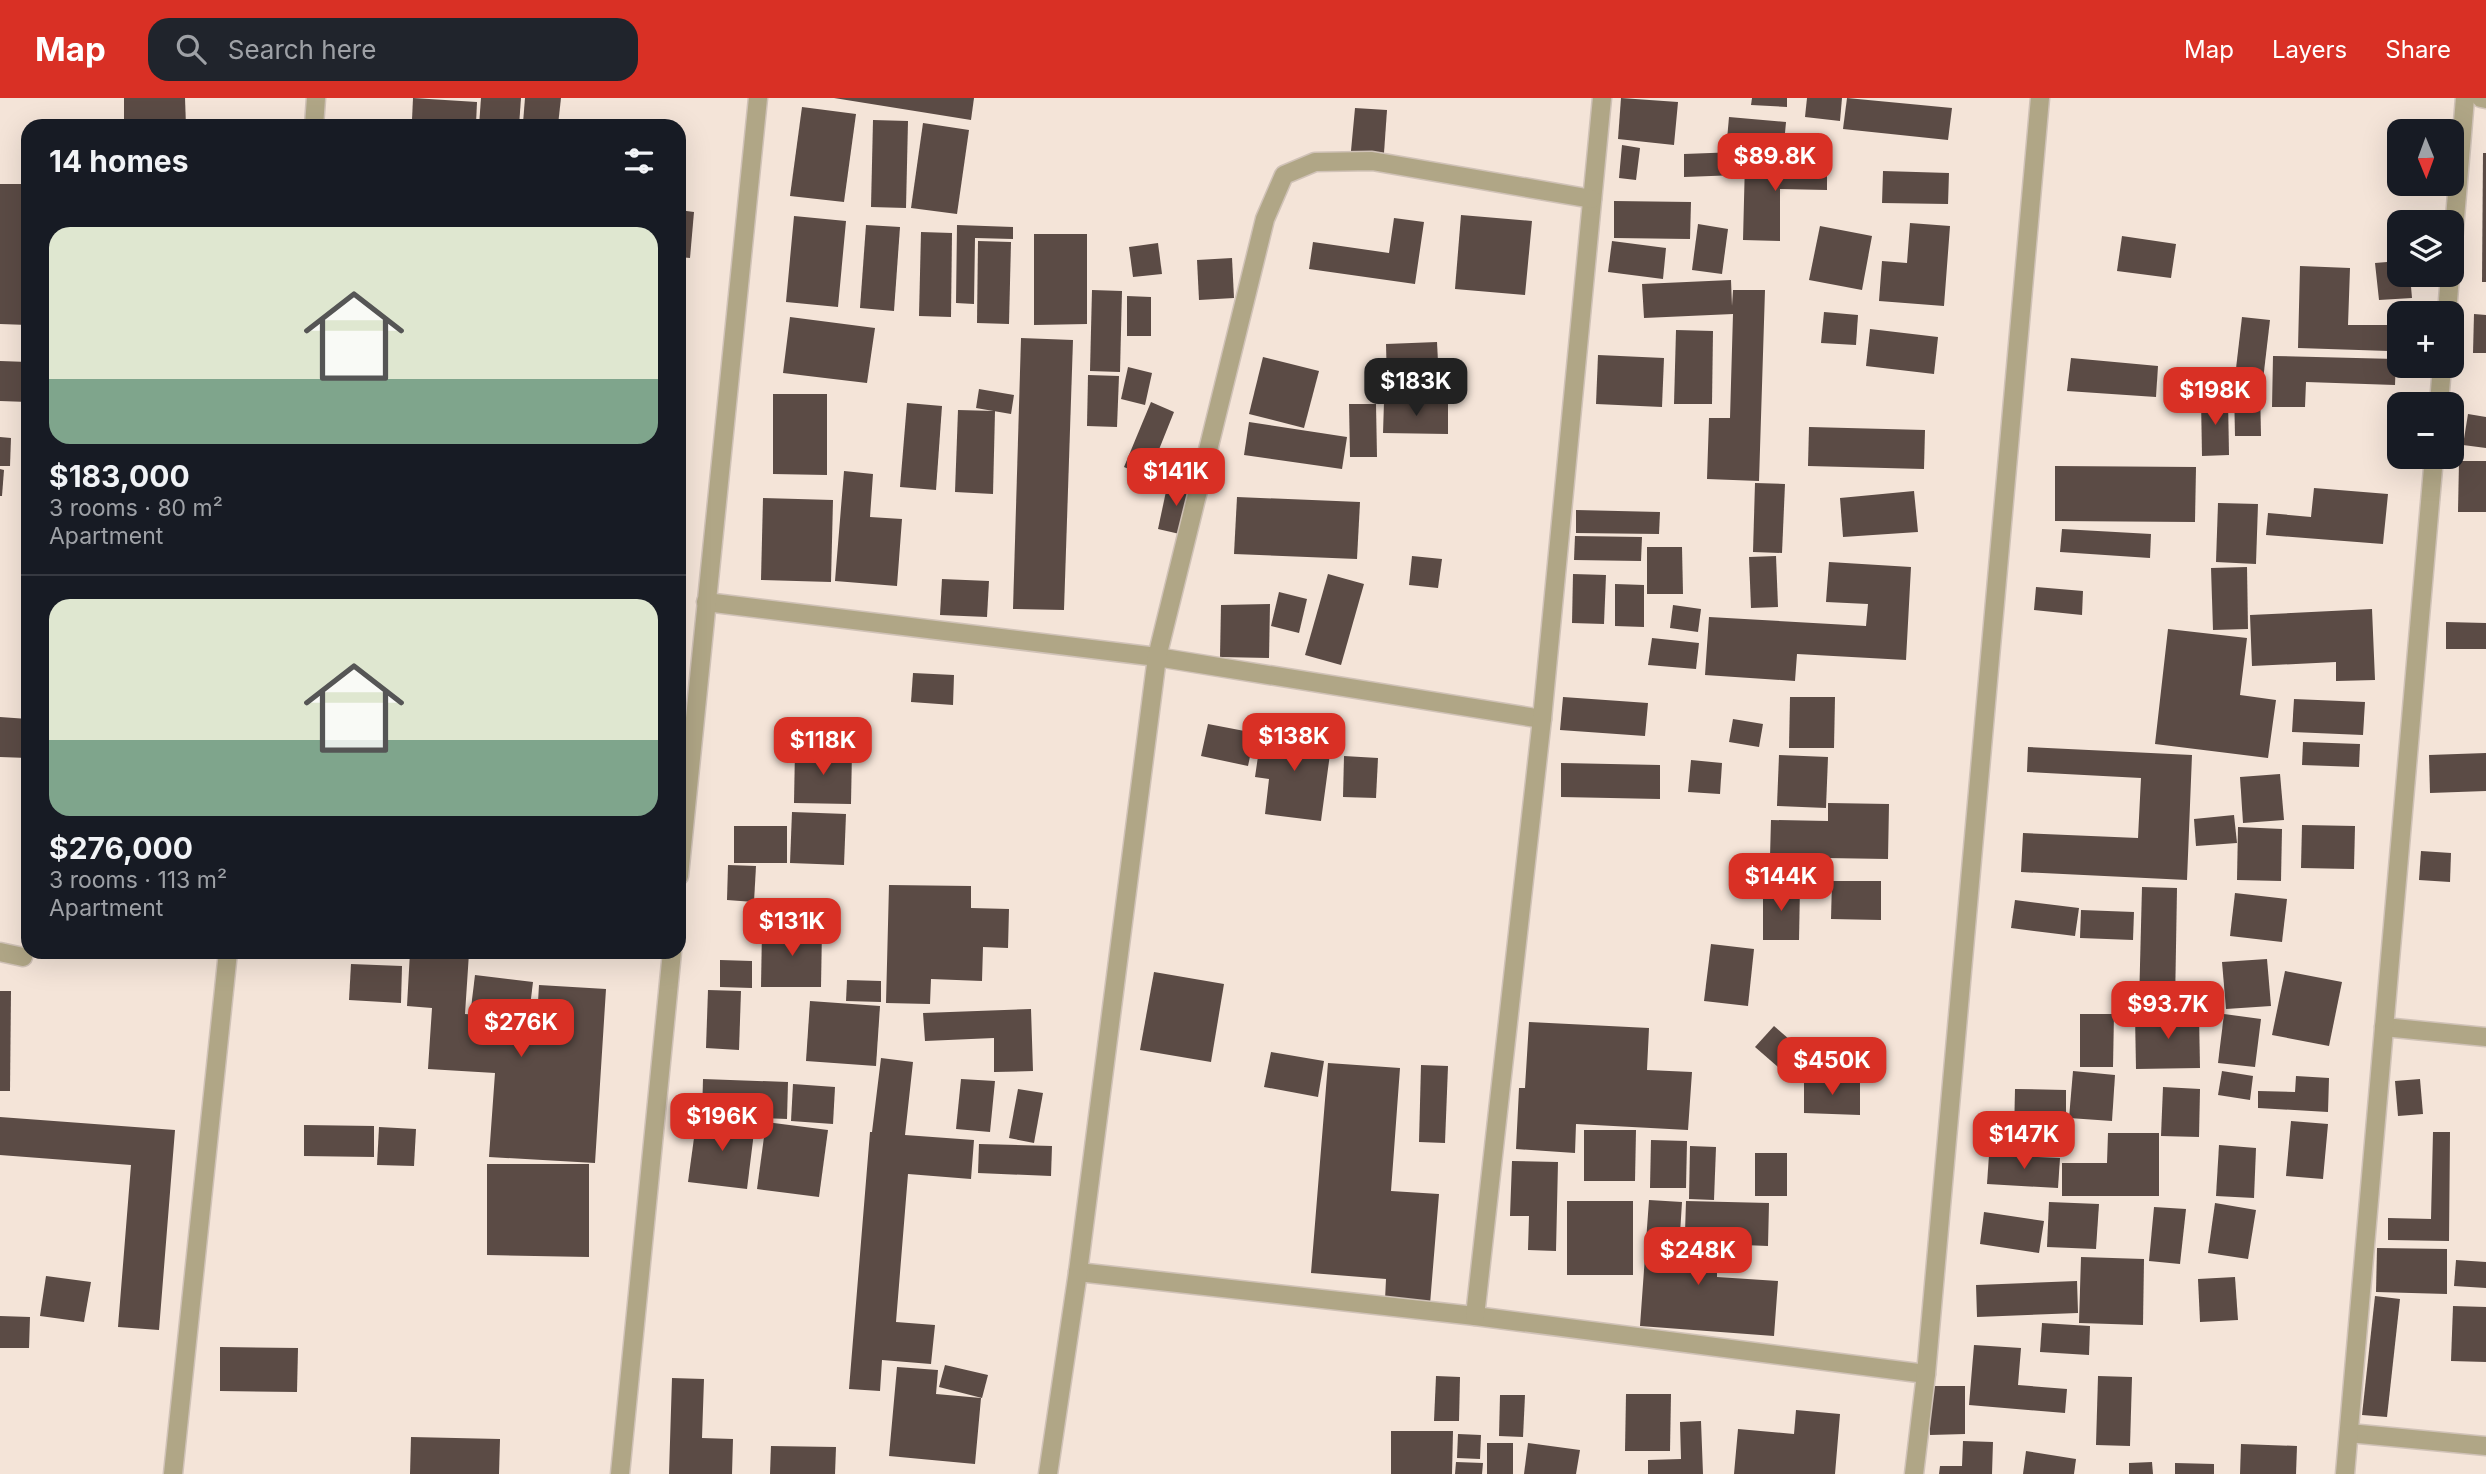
<!DOCTYPE html>
<meta charset="utf-8">
<style>
:root{--surface:#171b24;--page:#20242c;--text:#f1f3f6;--muted:#9ea1a6;--line:#363941;--accent:#d93025}
body{margin:0;font-family:Inter,sans-serif;background:var(--page);color:var(--text);height:100vh;display:flex;flex-direction:column;font-size:26px;white-space:nowrap}
*{box-sizing:border-box;margin:0}
p{font-size:23px;color:var(--muted)}
.icon{flex:none;width:38px;height:38px;fill:none;stroke:currentColor;stroke-width:2;stroke-linecap:round;stroke-linejoin:round}
.map{position:relative;flex:1;overflow:hidden}
.drawer{position:absolute;left:21px;top:21px;width:665px;height:840px;display:flex;flex-direction:column;background:var(--surface);border-radius:21px;box-shadow:0 7px 28px #0002}
.drawer>*{flex:none}
.needle{width:46px;rotate:179deg}
.tools{position:absolute;left:2387px;top:21px;display:grid;gap:14px}
.tools a{display:grid;place-items:center;width:77px;height:77px;border-radius:14px;background:var(--surface);box-shadow:0 7px 28px #0002;font-size:35px}
.price{position:absolute;translate:-50% -60px;padding:0 16px;border-radius:14px;background:var(--accent);color:#fff;font-size:23px;line-height:46px;filter:drop-shadow(0 2px 4px #0008)}
.price::after{content:'';position:absolute;left:50%;top:42px;width:21px;height:16px;margin-left:-10px;background:inherit;clip-path:polygon(0 0,100% 0,50% 100%)}
.price.active{background:#222;color:#fff}
ul{padding:0;list-style:none}
li{display:grid;align-content:center;gap:14px;height:371px;padding:0 28px}
li+li{border-top:2px solid var(--line)}
li span{display:grid;place-items:center;height:217px;border-radius:21px;color:#555}
li>.icon{margin-inline-start:auto}
span .icon{width:126px;height:126px;fill:#fffc;stroke-width:1}
li b{font-size:30px}
h2{display:flex;justify-content:space-between;align-items:center;height:84px;padding:0 28px;font-size:30px}
header{display:flex;align-items:center;gap:42px;box-sizing:border-box;height:98px;padding:0 35px;background:var(--accent);color:#fff}
header strong{font-size:33px}
nav{display:flex;gap:38px;margin-inline-start:auto;font-size:24px}
.search{width:490px;height:63px;background:var(--page);display:flex;align-items:center;gap:18px;box-sizing:border-box;padding:0 24px;border-radius:21px;color:var(--muted);font-size:26px}
.map>svg:first-child{display:block}
.building{fill:#5b4b45}
.lines{fill:none;stroke-linecap:round;stroke-linejoin:round}
.minor-casing{stroke:#d0c2b7;stroke-width:21}
.tertiary-casing{stroke:#d0c2b7;stroke-width:21}
.minor{stroke:#b0a686;stroke-width:18}
.tertiary{stroke:#b0a686;stroke-width:18}
</style>
<header>
<strong>Map</strong>
<div class="search"><svg class="icon" aria-label="search" viewBox="0 0 24 24"><circle cx="10" cy="10" r="6"/><path d="M15 15l6 6"/></svg>Search here</div>
<nav><a>Map</a><a>Layers</a><a>Share</a></nav>
</header>
<div class="map">
<svg width="2486" height="1376" viewBox="0 0 2486 1376">
<rect width="100%" height="100%" fill="#f4e4d8"/>
<g class="building">
<polygon points="124,0 185,0 186,28 124,28"/>
<polygon points="413,0 477,4 476,26 412,22"/>
<polygon points="481,0 521,0 519,28 479,28"/>
<polygon points="525,0 561,0 558,27 523,25"/>
<polygon points="834,0 974,0 971,22"/>
<polygon points="1621,0 1678,4 1674,47 1618,41"/>
<polygon points="1752,0 1787,0 1787,9 1751,7"/>
<polygon points="1807,0 1842,0 1840,23 1805,19"/>
<polygon points="1847,0 1952,10 1948,42 1843,31"/>
<polygon points="802,9 856,16 844,104 790,98"/>
<polygon points="1355,10 1387,12 1384,55 1351,53"/>
<polygon points="1729,19 1786,24 1783,57 1726,53"/>
<polygon points="345,22 391,26 391,28 344,28"/>
<polygon points="873,22 908,23 906,110 871,109"/>
<polygon points="923,25 969,32 957,116 911,110"/>
<polygon points="1622,47 1640,50 1636,82 1619,80"/>
<polygon points="1737,54 1738,77 1684,79 1684,56"/>
<polygon points="2483,55 2486,55 2486,184 2482,184"/>
<polygon points="1745,63 1827,63 1827,92 1780,91 1780,143 1743,142"/>
<polygon points="1883,73 1949,75 1948,106 1882,105"/>
<polygon points="0,86 28,86 28,227 0,226"/>
<polygon points="1614,103 1691,104 1690,141 1614,140"/>
<polygon points="679,112 694,114 690,160 679,159"/>
<polygon points="1461,117 1532,123 1525,197 1455,191"/>
<polygon points="794,118 846,123 838,209 786,204"/>
<polygon points="1394,120 1424,124 1415,186 1309,171 1313,144 1389,155"/>
<polygon points="1910,125 1950,128 1944,208 1879,203 1882,163 1907,165"/>
<polygon points="1698,126 1728,131 1722,176 1692,172"/>
<polygon points="866,127 900,129 894,213 860,210"/>
<polygon points="957,127 1013,129 1013,141 975,140 974,206 956,205"/>
<polygon points="1820,128 1872,138 1862,192 1809,182"/>
<polygon points="921,134 952,135 951,219 919,218"/>
<polygon points="1034,136 1087,136 1087,226 1034,227"/>
<polygon points="2122,138 2176,146 2171,180 2117,173"/>
<polygon points="978,143 1011,144 1009,226 977,225"/>
<polygon points="1612,143 1666,150 1663,181 1608,174"/>
<polygon points="1158,145 1162,176 1133,179 1129,149"/>
<polygon points="1232,160 1234,200 1199,202 1197,162"/>
<polygon points="2399,163 2399,177 2410,177 2412,200 2379,202 2375,165"/>
<polygon points="2300,168 2350,170 2348,227 2390,227 2389,253 2298,250"/>
<polygon points="1731,182 1732,208 1733,192 1765,192 1759,383 1707,381 1709,320 1730,320 1733,216 1644,220 1642,186"/>
<polygon points="1092,192 1122,193 1120,274 1090,273"/>
<polygon points="1127,198 1151,199 1151,238 1127,238"/>
<polygon points="1824,214 1858,217 1856,247 1821,245"/>
<polygon points="2474,216 2486,217 2486,255 2473,255"/>
<polygon points="790,219 875,230 867,285 783,275"/>
<polygon points="2242,219 2270,222 2263,282 2235,279"/>
<polygon points="1870,231 1938,239 1934,276 1866,268"/>
<polygon points="1676,232 1713,233 1712,306 1674,306"/>
<polygon points="1021,240 1073,242 1064,512 1013,511"/>
<polygon points="1437,244 1439,283 1387,286 1386,246"/>
<polygon points="1598,257 1664,260 1662,309 1596,306"/>
<polygon points="2273,258 2396,261 2395,287 2306,284 2305,309 2272,309"/>
<polygon points="1263,259 1319,273 1304,330 1249,316"/>
<polygon points="2071,260 2158,268 2156,299 2067,293"/>
<polygon points="0,263 28,264 28,304 0,303"/>
<polygon points="1128,269 1152,275 1145,307 1121,301"/>
<polygon points="1088,277 1119,278 1117,329 1087,328"/>
<polygon points="2260,288 2261,338 2235,338 2234,289"/>
<polygon points="979,291 1014,297 1011,316 976,310"/>
<polygon points="773,296 827,296 827,377 773,376"/>
<polygon points="2228,300 2229,357 2202,358 2201,301"/>
<polygon points="1384,303 1448,304 1448,336 1383,335"/>
<polygon points="1151,304 1174,314 1148,379 1124,369"/>
<polygon points="907,305 942,308 936,392 900,389"/>
<polygon points="1349,306 1376,306 1377,359 1350,359"/>
<polygon points="958,312 995,313 993,396 955,394"/>
<polygon points="2468,316 2486,319 2486,350 2463,347"/>
<polygon points="1249,324 1347,339 1342,371 1244,357"/>
<polygon points="1809,329 1925,332 1924,371 1808,368"/>
<polygon points="0,339 11,340 10,368 0,368"/>
<polygon points="2459,363 2486,363 2486,414 2458,414"/>
<polygon points="2055,368 2196,369 2195,424 2055,423"/>
<polygon points="0,371 4,372 2,398 0,398"/>
<polygon points="844,373 873,376 870,419 902,421 897,488 835,483"/>
<polygon points="1168,384 1195,389 1184,437 1158,431"/>
<polygon points="1755,385 1785,386 1782,455 1753,454"/>
<polygon points="2314,390 2388,396 2383,446 2266,437 2268,415 2311,419"/>
<polygon points="1914,393 1918,434 1843,439 1840,400"/>
<polygon points="1237,399 1360,404 1357,461 1234,456"/>
<polygon points="763,400 833,402 831,484 761,482"/>
<polygon points="2218,405 2258,406 2256,466 2216,464"/>
<polygon points="1576,412 1660,414 1659,436 1576,435"/>
<polygon points="2062,431 2151,436 2150,460 2060,454"/>
<polygon points="1575,438 1642,439 1641,463 1574,462"/>
<polygon points="1647,449 1682,449 1683,496 1647,496"/>
<polygon points="1412,458 1442,461 1438,490 1409,487"/>
<polygon points="1776,458 1778,509 1751,510 1749,459"/>
<polygon points="1829,464 1911,469 1906,562 1797,556 1795,583 1705,577 1709,519 1866,528 1868,506 1826,504"/>
<polygon points="2247,469 2248,531 2213,532 2211,470"/>
<polygon points="1328,476 1364,486 1341,567 1305,557"/>
<polygon points="1573,476 1606,477 1604,526 1572,525"/>
<polygon points="942,481 989,483 987,519 940,517"/>
<polygon points="1615,486 1644,487 1644,529 1615,528"/>
<polygon points="2036,489 2083,493 2082,517 2034,512"/>
<polygon points="1279,494 1307,501 1299,535 1271,528"/>
<polygon points="1270,506 1269,560 1220,559 1221,507"/>
<polygon points="1673,507 1701,511 1698,534 1670,530"/>
<polygon points="2372,511 2375,582 2336,583 2336,564 2252,568 2250,517"/>
<polygon points="2446,524 2486,525 2486,551 2446,551"/>
<polygon points="2168,531 2247,540 2240,597 2276,602 2268,660 2155,646"/>
<polygon points="1652,540 1699,545 1696,571 1648,567"/>
<polygon points="913,575 954,577 953,607 911,604"/>
<polygon points="1563,599 1648,605 1645,638 1560,632"/>
<polygon points="1790,599 1835,599 1834,650 1789,650"/>
<polygon points="2294,601 2365,604 2363,637 2292,634"/>
<polygon points="0,619 28,621 28,660 0,659"/>
<polygon points="1733,621 1763,626 1759,649 1729,644"/>
<polygon points="1208,626 1255,635 1248,668 1201,658"/>
<polygon points="1262,631 1332,641 1321,723 1265,716 1269,681 1255,679"/>
<polygon points="2303,644 2360,646 2359,669 2302,667"/>
<polygon points="2028,649 2192,657 2187,782 2021,774 2023,735 2138,740 2141,680 2027,674"/>
<polygon points="795,651 852,653 851,706 794,705"/>
<polygon points="2486,655 2486,693 2430,695 2429,657"/>
<polygon points="1779,657 1828,659 1826,710 1777,708"/>
<polygon points="1344,658 1378,660 1376,700 1343,699"/>
<polygon points="1691,662 1722,665 1720,696 1688,694"/>
<polygon points="1561,665 1660,667 1660,701 1561,699"/>
<polygon points="2280,676 2284,722 2243,725 2240,679"/>
<polygon points="1828,705 1889,706 1888,761 1770,759 1771,722 1828,723"/>
<polygon points="792,714 846,716 844,767 790,765"/>
<polygon points="2234,717 2237,745 2196,748 2194,721"/>
<polygon points="2302,727 2355,728 2354,771 2301,770"/>
<rect x="734" y="728" width="53" height="37"/>
<polygon points="2238,729 2282,731 2281,783 2237,782"/>
<polygon points="2421,753 2451,755 2450,784 2419,782"/>
<polygon points="728,767 756,768 754,804 727,802"/>
<polygon points="1832,783 1881,783 1881,822 1831,821"/>
<polygon points="889,787 971,788 971,810 1009,811 1008,850 983,849 982,883 931,881 930,906 886,905"/>
<polygon points="1763,788 1800,788 1799,842 1763,842"/>
<polygon points="2142,789 2177,790 2175,907 2139,906"/>
<polygon points="2235,795 2287,801 2282,844 2230,838"/>
<polygon points="2015,802 2079,810 2075,838 2011,830"/>
<polygon points="2081,812 2134,814 2133,842 2080,840"/>
<polygon points="762,831 822,831 821,889 761,889"/>
<polygon points="1711,846 1754,851 1748,908 1704,903"/>
<polygon points="410,854 469,855 465,916 537,921 539,887 606,891 595,1065 489,1059 495,975 428,971 432,910 407,908"/>
<polygon points="2267,861 2271,908 2226,911 2222,864"/>
<polygon points="720,862 752,863 752,890 720,889"/>
<polygon points="351,866 402,868 401,905 349,902"/>
<polygon points="2285,873 2342,884 2329,948 2272,937"/>
<polygon points="1154,874 1224,886 1211,964 1140,952"/>
<polygon points="475,877 533,884 529,917 471,910"/>
<polygon points="847,882 881,883 881,904 846,903"/>
<polygon points="708,892 741,893 739,952 706,950"/>
<polygon points="0,893 11,893 10,993 0,993"/>
<polygon points="810,903 880,908 876,968 806,963"/>
<polygon points="1031,911 1033,973 994,974 994,940 925,943 923,915"/>
<polygon points="2080,916 2114,916 2113,969 2080,969"/>
<polygon points="2199,916 2200,970 2136,971 2135,917"/>
<polygon points="2224,916 2261,921 2255,969 2218,965"/>
<polygon points="1529,924 1649,930 1647,972 1692,974 1688,1032 1576,1026 1575,1055 1516,1051 1519,990 1525,990"/>
<polygon points="1774,928 1797,948 1778,969 1755,949"/>
<polygon points="1271,954 1324,963 1318,999 1264,989"/>
<polygon points="881,960 913,964 905,1037 974,1042 971,1081 908,1076 896,1224 935,1227 931,1266 882,1262 880,1293 849,1291 870,1034 872,1034"/>
<polygon points="1328,965 1400,970 1391,1093 1439,1096 1430,1206 1385,1202 1386,1181 1311,1175"/>
<polygon points="1421,967 1448,968 1445,1045 1419,1044"/>
<polygon points="2073,973 2115,977 2112,1023 2069,1020"/>
<polygon points="2222,973 2253,978 2250,1002 2218,997"/>
<polygon points="2296,978 2329,980 2328,1014 2258,1010 2258,993 2295,994"/>
<polygon points="703,981 788,984 787,1021 702,1018"/>
<polygon points="961,981 995,983 990,1034 956,1031"/>
<polygon points="1804,981 1860,983 1860,1017 1804,1015"/>
<polygon points="2420,981 2423,1016 2398,1018 2395,983"/>
<polygon points="793,986 835,989 833,1026 791,1023"/>
<polygon points="2163,989 2200,991 2199,1039 2161,1038"/>
<polygon points="1018,991 1043,995 1034,1045 1009,1040"/>
<polygon points="2015,991 2066,992 2066,1037 2014,1036"/>
<polygon points="697,1018 755,1026 747,1091 688,1084"/>
<polygon points="0,1019 175,1032 159,1232 118,1229 131,1067 0,1057"/>
<polygon points="2291,1023 2328,1026 2323,1081 2286,1078"/>
<polygon points="766,1024 828,1032 819,1099 757,1091"/>
<polygon points="304,1027 374,1028 374,1059 304,1058"/>
<polygon points="379,1029 416,1031 414,1068 377,1067"/>
<polygon points="1584,1032 1636,1032 1635,1083 1584,1083"/>
<polygon points="2433,1034 2450,1034 2449,1143 2388,1142 2388,1120 2431,1121"/>
<polygon points="2108,1035 2159,1035 2159,1098 2062,1098 2062,1065 2107,1065"/>
<polygon points="1651,1042 1687,1043 1686,1090 1650,1090"/>
<polygon points="979,1046 1052,1048 1051,1078 978,1075"/>
<polygon points="2219,1047 2256,1050 2254,1100 2216,1098"/>
<polygon points="1690,1048 1716,1049 1714,1102 1689,1101"/>
<rect x="1755" y="1055" width="32" height="43"/>
<polygon points="1989,1057 2060,1060 2058,1090 1987,1086"/>
<polygon points="1512,1063 1558,1064 1556,1153 1528,1152 1529,1118 1510,1118"/>
<polygon points="487,1066 589,1066 589,1159 487,1157"/>
<polygon points="1649,1102 1682,1104 1678,1168 1717,1171 1717,1179 1778,1183 1774,1238 1640,1228"/>
<rect x="1567" y="1103" width="66" height="74"/>
<polygon points="1686,1103 1769,1105 1768,1148 1719,1146 1719,1168 1684,1166"/>
<polygon points="2049,1104 2099,1106 2096,1151 2047,1149"/>
<polygon points="2215,1105 2256,1112 2248,1161 2208,1155"/>
<polygon points="2154,1109 2186,1111 2180,1166 2149,1163"/>
<polygon points="1984,1114 2044,1123 2039,1155 1980,1146"/>
<polygon points="2377,1150 2447,1151 2447,1196 2376,1194"/>
<polygon points="2081,1159 2144,1161 2143,1227 2079,1225"/>
<polygon points="2456,1162 2486,1164 2486,1190 2454,1188"/>
<polygon points="46,1178 91,1184 84,1224 40,1218"/>
<polygon points="2235,1179 2238,1222 2200,1224 2198,1181"/>
<polygon points="2077,1183 2078,1215 1977,1219 1976,1187"/>
<polygon points="2375,1198 2400,1201 2387,1319 2362,1317"/>
<polygon points="2453,1208 2486,1209 2486,1264 2451,1263"/>
<polygon points="0,1218 30,1219 29,1250 0,1250"/>
<polygon points="2042,1225 2090,1228 2089,1257 2040,1254"/>
<polygon points="1974,1247 2021,1250 2018,1287 2067,1291 2065,1315 1969,1307"/>
<polygon points="220,1249 298,1250 297,1294 220,1293"/>
<polygon points="945,1267 988,1277 982,1300 939,1289"/>
<polygon points="897,1269 938,1272 936,1296 981,1300 975,1366 889,1358"/>
<polygon points="1436,1278 1460,1279 1459,1323 1434,1323"/>
<polygon points="2098,1278 2132,1279 2130,1348 2096,1347"/>
<polygon points="672,1280 704,1281 702,1340 733,1341 732,1376 669,1376"/>
<polygon points="1929,1288 1965,1288 1965,1336 1930,1337"/>
<polygon points="1626,1296 1671,1296 1670,1353 1625,1353"/>
<polygon points="1500,1297 1525,1297 1523,1339 1499,1338"/>
<polygon points="1796,1312 1840,1316 1835,1376 1734,1376 1738,1331 1794,1336"/>
<polygon points="1701,1323 1703,1376 1648,1376 1648,1362 1681,1361 1680,1324"/>
<polygon points="1391,1333 1453,1333 1452,1376 1391,1376"/>
<polygon points="1458,1336 1481,1337 1480,1361 1457,1360"/>
<polygon points="411,1339 500,1341 499,1376 410,1376"/>
<polygon points="1963,1343 1993,1344 1992,1376 1939,1376 1940,1368 1962,1368"/>
<rect x="1487" y="1345" width="26" height="31"/>
<polygon points="1528,1345 1580,1352 1576,1376 1524,1376"/>
<polygon points="2241,1346 2297,1348 2296,1376 2240,1376"/>
<polygon points="771,1348 836,1349 835,1376 770,1376"/>
<polygon points="2026,1353 2076,1361 2074,1376 2023,1376"/>
<polygon points="1456,1364 1483,1365 1482,1376 1455,1376"/>
<polygon points="2152,1364 2153,1376 2129,1376 2129,1365"/>
<polygon points="2175,1365 2214,1366 2214,1376 2175,1376"/>
</g>
<g class="lines">
<defs>
<g id="minor">
<polyline points="2481,0 2486,1"/>
<polyline points="314,28 316,0"/>
<polyline points="2452,156 2465,0"/>
<polyline points="2447,215 2450,177"/>
<polyline points="2439,306 2442,268"/>
<polyline points="706,504 1157,559 1542,621"/>
<polyline points="679,778 758,0"/>
<polyline points="0,854 23,859"/>
<polyline points="2384,929 2486,939"/>
<polyline points="1078,1174 1475,1218 1926,1276"/>
<polyline points="1475,1218 1542,621 1602,0"/>
<polyline points="2349,1335 2486,1348"/>
<polyline points="173,1376 228,854"/>
<polyline points="620,1376 672,854"/>
<polyline points="1048,1376 1078,1174 1157,559 1265,121 1284,77 1315,64 1372,63 1592,101"/>
<polyline points="2345,1376 2434,359"/>
</g>
<polyline id="tertiary" points="1914,1376 1926,1276 2040,0"/>
</defs>
<use href="#minor" class="minor-casing"/>
<use href="#tertiary" class="tertiary-casing"/>
<use href="#minor" class="minor"/>
<use href="#tertiary" class="tertiary"/>
</g>
</svg>
<div class="tools">
<a><svg class="needle" viewBox="-14 -14 28 28"><path d="M0-13l5 13h-10z" fill="#e53935"/><path d="M0 13l5-13h-10z" fill="#9ea1a6"/></svg></a>
<a><svg class="icon" aria-label="layers" viewBox="0 0 24 24"><path d="M12 4l9 5-9 5-9-5zM3 14l9 5 9-5"/></svg></a>
<a>+</a>
<a>−</a>
</div>
<b class="price" style="left:1775px;top:95px">$89.8K</b>
<b class="price active" style="left:1416px;top:320px">$183K</b>
<b class="price" style="left:2215px;top:329px">$198K</b>
<b class="price" style="left:1176px;top:410px">$141K</b>
<b class="price" style="left:1294px;top:675px">$138K</b>
<b class="price" style="left:823px;top:679px">$118K</b>
<b class="price" style="left:1781px;top:815px">$144K</b>
<b class="price" style="left:792px;top:860px">$131K</b>
<b class="price" style="left:2168px;top:943px">$93.7K</b>
<b class="price" style="left:521px;top:961px">$276K</b>
<b class="price" style="left:1832px;top:999px">$450K</b>
<b class="price" style="left:722px;top:1055px">$196K</b>
<b class="price" style="left:2024px;top:1073px">$147K</b>
<b class="price" style="left:1698px;top:1189px">$248K</b>
<section class="drawer">
<h2>14 homes<svg class="icon" aria-label="filters" viewBox="0 0 24 24"><path d="M4 7h16M4 17h16"/><circle cx="9" cy="7" r="2"/><circle cx="15" cy="17" r="2"/></svg></h2>
<ul>
<li><span style="background:linear-gradient(#dfe7d0 70%,#7fa58c 0)"><svg class="icon" aria-label="home" viewBox="0 0 24 24"><path d="M3 11l9-7 9 7M6 9v11h12V9"/></svg></span><div><b>$183,000</b><p>3 rooms · 80 m²</p><p>Apartment</p></div></li>
<li><span style="background:linear-gradient(#dfe7d0 65%,#7fa58c 0)"><svg class="icon" aria-label="home" viewBox="0 0 24 24"><path d="M3 11l9-7 9 7M6 9v11h12V9"/></svg></span><div><b>$276,000</b><p>3 rooms · 113 m²</p><p>Apartment</p></div></li>
</ul>
</section>
</div>
